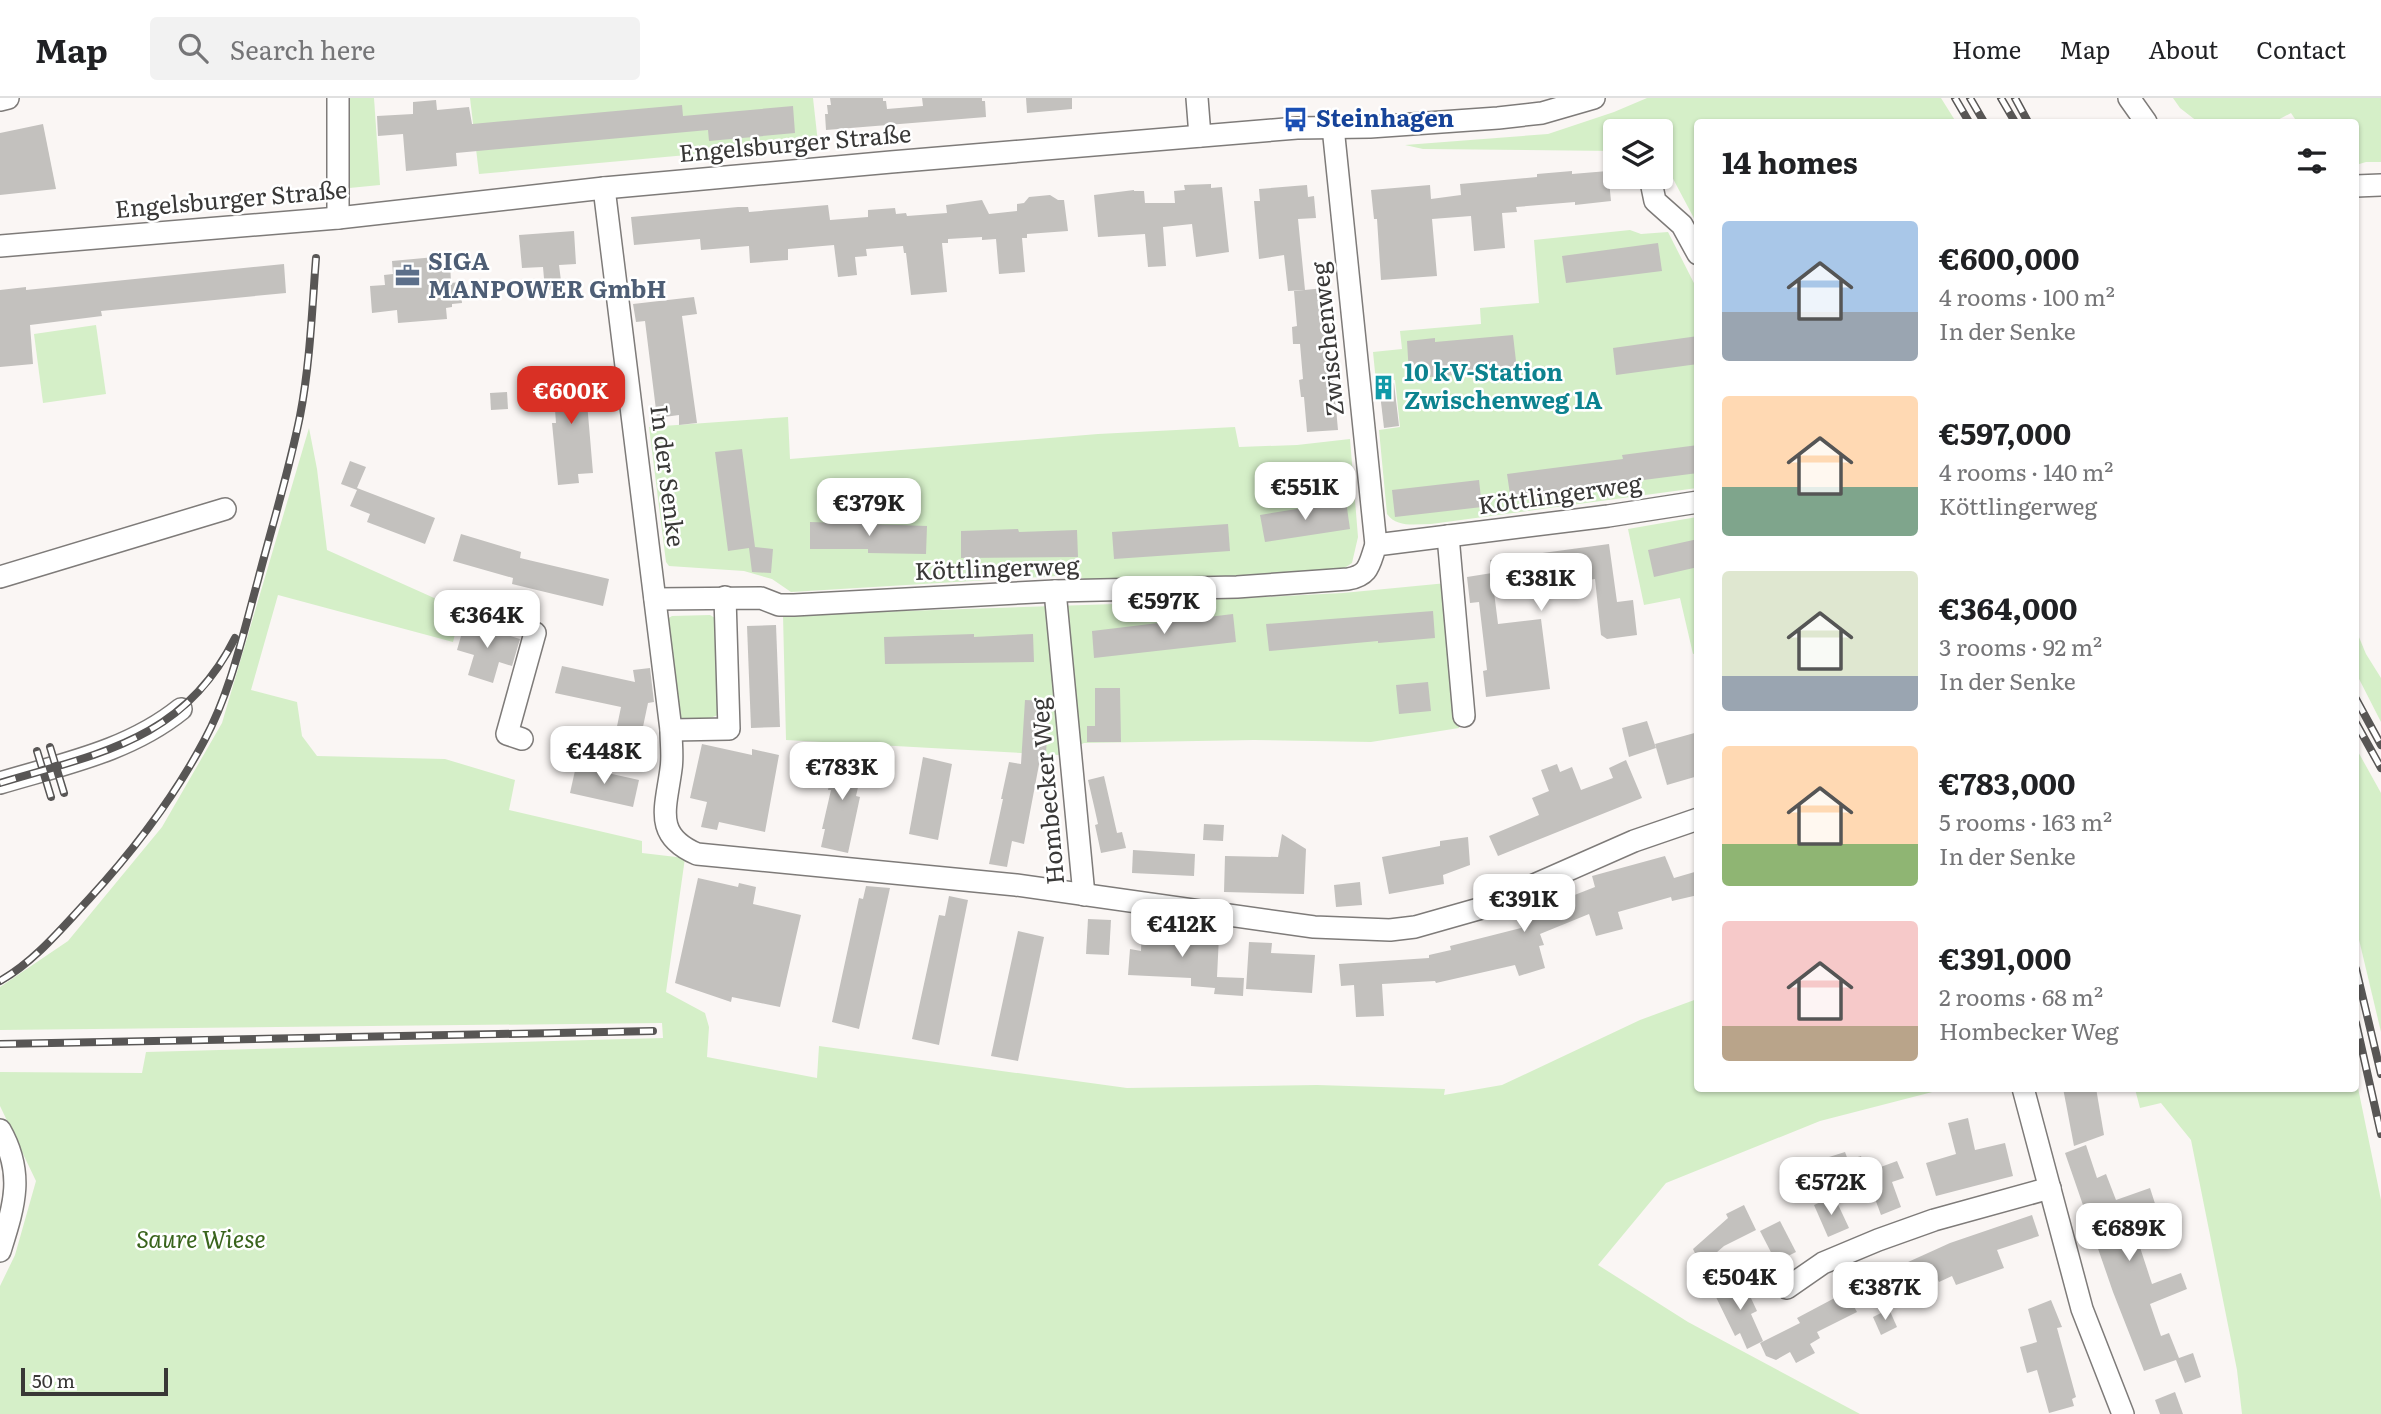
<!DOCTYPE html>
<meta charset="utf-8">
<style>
:root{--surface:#fff;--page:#f2f2f2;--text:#202124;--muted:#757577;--line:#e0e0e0;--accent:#d93025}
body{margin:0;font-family:Literata,serif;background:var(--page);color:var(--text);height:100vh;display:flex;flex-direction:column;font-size:26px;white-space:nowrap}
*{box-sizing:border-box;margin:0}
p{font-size:23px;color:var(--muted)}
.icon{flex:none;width:38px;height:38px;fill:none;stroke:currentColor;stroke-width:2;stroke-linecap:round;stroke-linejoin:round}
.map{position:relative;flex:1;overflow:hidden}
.panel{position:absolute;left:1694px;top:21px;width:665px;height:973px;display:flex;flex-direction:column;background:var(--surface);border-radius:7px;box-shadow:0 2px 5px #0004}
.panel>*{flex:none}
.fabs{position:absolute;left:1603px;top:21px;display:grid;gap:14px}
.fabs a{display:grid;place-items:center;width:70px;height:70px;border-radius:7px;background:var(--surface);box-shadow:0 2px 5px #0004;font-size:35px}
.scale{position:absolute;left:21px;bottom:18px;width:147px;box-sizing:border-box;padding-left:7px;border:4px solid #393837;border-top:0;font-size:19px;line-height:24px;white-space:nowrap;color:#393837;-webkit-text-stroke:5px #fff;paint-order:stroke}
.price{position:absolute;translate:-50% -60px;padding:0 16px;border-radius:14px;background:#fff;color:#222;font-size:23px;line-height:46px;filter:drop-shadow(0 2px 4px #0008)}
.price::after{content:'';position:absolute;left:50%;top:42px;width:21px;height:16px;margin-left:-10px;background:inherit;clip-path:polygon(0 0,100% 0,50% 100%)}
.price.current{background:var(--accent);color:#fff}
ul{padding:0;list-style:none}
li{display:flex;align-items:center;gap:21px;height:175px;padding:0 28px}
li span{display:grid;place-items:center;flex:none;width:196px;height:140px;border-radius:7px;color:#555}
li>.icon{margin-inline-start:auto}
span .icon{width:84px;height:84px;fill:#fffc;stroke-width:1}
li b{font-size:30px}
h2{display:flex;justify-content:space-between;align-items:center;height:84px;padding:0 28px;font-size:30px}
header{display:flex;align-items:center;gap:42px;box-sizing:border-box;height:98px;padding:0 35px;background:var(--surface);border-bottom:2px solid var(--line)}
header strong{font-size:33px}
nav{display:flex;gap:38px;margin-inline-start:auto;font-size:24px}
.search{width:490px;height:63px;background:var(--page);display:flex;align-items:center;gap:18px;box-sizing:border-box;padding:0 24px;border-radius:7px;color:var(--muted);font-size:26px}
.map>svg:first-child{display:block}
.green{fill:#d5efc8}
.building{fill:#c3c1be}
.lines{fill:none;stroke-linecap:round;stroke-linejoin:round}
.minor-casing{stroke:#7e7b79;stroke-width:24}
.minor{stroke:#fff;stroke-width:21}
.rail-casing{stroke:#585655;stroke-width:8}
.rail{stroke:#fff;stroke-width:5;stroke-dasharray:16;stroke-linecap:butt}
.labels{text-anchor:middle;stroke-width:5;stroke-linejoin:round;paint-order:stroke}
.transit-label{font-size:24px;font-weight:bold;fill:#164399;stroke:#fff;text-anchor:start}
.street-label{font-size:24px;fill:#393837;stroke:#fff}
.service-label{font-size:24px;font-weight:bold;fill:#4e5e75;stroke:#fff;text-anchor:start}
.culture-label{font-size:24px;font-weight:bold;fill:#0d838f;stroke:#fff;text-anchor:start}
.park-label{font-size:24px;font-style:italic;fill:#39641c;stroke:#fff}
</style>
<header>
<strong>Map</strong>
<div class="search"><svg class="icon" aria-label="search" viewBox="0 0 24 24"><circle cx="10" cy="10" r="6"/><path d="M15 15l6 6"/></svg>Search here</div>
<nav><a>Home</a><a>Map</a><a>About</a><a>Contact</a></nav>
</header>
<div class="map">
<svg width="2381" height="1316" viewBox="0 0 2381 1316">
<rect width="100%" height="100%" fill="#faf6f4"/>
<g class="green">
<polygon points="329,0 374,0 380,87 329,92"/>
<polygon points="470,0 813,0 818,45 479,76"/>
<polygon points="1647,0 1941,0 1956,24 1698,24 1697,126 1661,58 1661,33 1615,33 1615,53 1423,51 1405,47 1548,36 1614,14"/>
<polygon points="2173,0 2381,0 2381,64 2366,64 2356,67 2356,24 2297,24 2291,15 2274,24 2198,24 2180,10"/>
<path d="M1630 132 1641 136 1668 134 1697 191V390L1431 426C1415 426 1397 430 1387 416L1379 332 1400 329 1395 282 1376 284 1373 254 1402 251 1400 233 1481 226 1480 210 1539 205 1534 142Z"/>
<polygon points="96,227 106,296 43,305 34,236"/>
<polygon points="788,319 790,361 1098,336 1235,329 1239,349 1297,347 1350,341 1358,439 1352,465 1343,471 1268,477 1095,485 1074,477 791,494 772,481 744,473 669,468 666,464 649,329"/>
<polygon points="309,330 317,371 327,452 461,512 453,544 278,497 251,592 297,604 302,638 317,658 445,661 515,682 509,712 642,743 642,755 685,760 666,894 705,915 709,929 707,959 817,980 819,948 1127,990 1317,987 1445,991 1444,997 1502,987 1640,922 1697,901 1698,990 1944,991 1820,1023 1666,1085 1598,1167 1688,1224 1860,1316 0,1316 0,1188 15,1157 36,1083 0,1008 0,974 142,975 146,954 663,940 662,925 0,932 0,889 68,843 162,729 222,625"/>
<polygon points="1697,419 1697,555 1693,556 1680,500 1644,507 1628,431"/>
<polygon points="1447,485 1459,630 1371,644 1254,642 1084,645 1058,657 786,642 783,517 1145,505 1343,495"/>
<polygon points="710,517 720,523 718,617 710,620 679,622 664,523 672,518"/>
<polygon points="2356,532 2366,556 2381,580 2381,624 2356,575"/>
<polygon points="2356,650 2381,695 2381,934 2356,829"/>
<polygon points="2356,980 2381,1102 2381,1316 2242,1316 2237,1272 2191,1042 2161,1005 2140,1010 2135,991 2356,990"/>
</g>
<g class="building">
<polygon points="830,0 883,0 883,3 886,3 887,11 923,8 922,0 982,0 982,3 985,3 986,19 826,32 825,16 828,16 827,7 831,7"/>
<polygon points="1026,0 1072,0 1072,11 1027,15"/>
<polygon points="436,2 437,12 469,9 472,26 682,7 683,18 793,8 795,35 709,43 708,32 456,55 457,68 406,73 403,36 378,38 377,18 413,16 413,4"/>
<polygon points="43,26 56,91 0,97 0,35"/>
<polygon points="1572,73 1572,76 1608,73 1611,103 1575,107 1575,104 1516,109 1517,114 1502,115 1505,150 1474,153 1471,118 1432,121 1437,178 1381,182 1377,121 1374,121 1371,92 1430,87 1431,101 1461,97 1460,86 1537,79 1537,76"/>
<polygon points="1211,86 1211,90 1222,89 1229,154 1196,159 1192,126 1163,129 1166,168 1148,169 1145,136 1098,139 1094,97 1134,92 1134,93 1144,93 1145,105 1175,105 1174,93 1185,92 1184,87"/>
<polygon points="1307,87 1308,99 1314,98 1316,120 1298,121 1305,192 1288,193 1284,157 1259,161 1254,103 1260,103 1259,91"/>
<polygon points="1050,97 1058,102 1064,102 1068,133 1027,136 1027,140 1022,140 1025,174 999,176 996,141 982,142 982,139 948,141 948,145 942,145 947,194 911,197 906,155 904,155 903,148 866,151 867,158 855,159 857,177 838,179 834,147 788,151 788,162 750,165 749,148 701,152 700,141 634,147 631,119 738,109 748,109 749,114 828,107 830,122 868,119 868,112 895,110 896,116 906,115 907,118 947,115 946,107 982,102 989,116 1017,113 1017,106 1024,105 1029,99"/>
<polygon points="574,133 576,166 559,167 562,191 545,192 543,169 522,170 519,137"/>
<polygon points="1658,145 1662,173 1566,185 1562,158"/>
<polygon points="435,159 436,166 450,164 451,185 460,184 462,205 452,206 452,209 446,210 447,221 398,225 397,212 372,215 370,188 385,187 384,177 393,176 392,163"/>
<polygon points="284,166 286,195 101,213 102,218 30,227 33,266 0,269 0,192 26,189 26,192"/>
<polygon points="1325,190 1338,332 1307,334 1304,299 1301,299 1299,282 1303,281 1300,246 1293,246 1292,229 1297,228 1294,193"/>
<polygon points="694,199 697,216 682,218 697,325 679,327 679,317 657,320 645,223 636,224 633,206"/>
<polygon points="1513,237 1517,272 1429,279 1429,275 1409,277 1407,243 1435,240 1435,244"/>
<polygon points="1698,238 1698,266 1616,277 1613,250"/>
<polygon points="584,269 593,375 578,376 579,385 558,387 552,325 556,325 552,272"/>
<polygon points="1394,285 1399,328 1384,330 1379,287"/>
<polygon points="507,294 508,311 491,312 490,295"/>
<polygon points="1698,347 1698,375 1597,388 1598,391 1511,403 1507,376 1623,361 1622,357"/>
<polygon points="742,351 755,449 773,451 771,475 752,474 749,450 728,453 715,354"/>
<polygon points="350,363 366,369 357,390 435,420 425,446 367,424 370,416 350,408 357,392 341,386"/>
<polygon points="1479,382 1482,409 1395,419 1392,392"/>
<polygon points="1346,403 1350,431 1265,444 1260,417"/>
<polygon points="810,424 927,428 926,456 868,455 868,451 810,451"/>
<polygon points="1228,426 1230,453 1114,461 1112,434"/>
<polygon points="1018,431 1019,434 1077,432 1078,459 961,460 961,433"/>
<polygon points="461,436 521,454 520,460 609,481 603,508 512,486 513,480 453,463"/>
<polygon points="1698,441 1698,469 1654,479 1648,452"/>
<polygon points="1609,446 1617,504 1633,502 1637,537 1607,541 1601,537 1595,481 1494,494 1498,526 1541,521 1550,591 1486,599 1483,573 1487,572 1479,504 1470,505 1467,479 1492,475 1490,462"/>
<polygon points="1433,513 1435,540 1378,545 1378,543 1269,553 1266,526"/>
<polygon points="1233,516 1236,544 1094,560 1092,533"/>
<polygon points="465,524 520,541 512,568 499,564 493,585 468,577 474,557 457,552"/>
<polygon points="776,527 780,629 751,630 747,528"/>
<polygon points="974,536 974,539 1033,536 1034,564 885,566 884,539"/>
<polygon points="562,568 635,584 633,572 650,570 654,604 648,605 640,643 615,638 621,609 555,595"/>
<polygon points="1428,584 1431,613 1399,616 1396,587"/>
<polygon points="1095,590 1120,590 1121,644 1087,644 1087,628 1095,628"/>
<polygon points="1025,602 1049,603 1046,656 1041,656 1024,746 1012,743 1007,769 989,766 1003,701 1001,701 1009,664 1021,666"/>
<polygon points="1647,623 1656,650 1629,659 1622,630"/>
<polygon points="1698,634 1698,678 1667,687 1655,646"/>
<polygon points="702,646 752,657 752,651 779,657 765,734 719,724 717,732 701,729 707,704 690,700"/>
<polygon points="836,654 865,660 856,698 860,699 848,755 821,749 825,731 822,731 831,692 828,692"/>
<polygon points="923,659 952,666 938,742 909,736"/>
<polygon points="1626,662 1642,700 1498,758 1489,738 1539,717 1532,700 1549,693 1541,672 1557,666 1560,674 1572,669 1581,692 1613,680 1609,670"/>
<polygon points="576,668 639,682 633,709 570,695"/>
<polygon points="1104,678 1117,735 1122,734 1126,750 1101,755 1095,727 1098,726 1094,708 1088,682"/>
<polygon points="1204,726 1224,727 1223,743 1203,742"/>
<polygon points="1282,736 1306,751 1304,796 1224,794 1225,758 1278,759"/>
<polygon points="1468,739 1470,767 1443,777 1444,786 1389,796 1382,759 1440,748 1440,743"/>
<polygon points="1133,752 1195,756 1194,778 1132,775"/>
<polygon points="1665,758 1674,780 1698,773 1698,797 1672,803 1671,799 1618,814 1623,831 1596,838 1589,816 1540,836 1544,847 1539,848 1545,870 1519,878 1515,867 1436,885 1435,883 1382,886 1384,918 1356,919 1354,887 1341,888 1339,866 1429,860 1429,857 1451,852 1450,848 1521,830 1518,819 1595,789 1592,778"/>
<polygon points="698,780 738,789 739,785 756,789 753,806 801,817 780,909 732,899 731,904 675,885"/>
<polygon points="1360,784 1362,807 1336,809 1334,787"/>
<polygon points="866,788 890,790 859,931 832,924 859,800 863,801"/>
<polygon points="949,798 968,802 939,947 912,941 939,817 945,818"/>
<polygon points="1088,821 1111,822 1109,857 1086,856"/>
<polygon points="1142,828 1184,831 1184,836 1219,838 1217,879 1244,880 1243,898 1214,896 1215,890 1191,888 1191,880 1128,877 1130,851 1141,853"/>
<polygon points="1018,833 1044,839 1018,963 991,958"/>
<polygon points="1249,844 1272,845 1271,855 1315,857 1312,895 1246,891"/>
<polygon points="2063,990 2096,990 2104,1037 2074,1048"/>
<polygon points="1968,1020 1975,1052 2005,1045 2013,1078 1936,1098 1926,1065 1956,1056 1948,1025"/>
<polygon points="2086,1047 2097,1080 2106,1076 2116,1102 2150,1090 2159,1118 2133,1128 2152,1186 2181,1175 2187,1191 2150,1206 2161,1238 2169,1235 2179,1260 2193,1255 2201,1279 2185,1285 2176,1262 2144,1273 2113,1194 2065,1055"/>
<polygon points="1845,1054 1848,1062 1861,1058 1867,1074 1897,1063 1904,1080 1892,1084 1901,1109 1881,1117 1866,1076 1839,1086 1829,1059"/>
<polygon points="1834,1098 1849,1130 1828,1139 1814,1107"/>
<polygon points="1744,1107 1756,1132 1724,1148 1701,1168 1693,1151 1728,1120 1726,1116"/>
<polygon points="2032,1117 2039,1138 1997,1152 2004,1170 1956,1187 1952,1178 1939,1184 1935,1176 1895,1195 1886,1174 1950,1145"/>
<polygon points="1780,1123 1796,1154 1776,1164 1760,1133"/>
<polygon points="1742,1181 1757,1213 1751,1216 1763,1243 1747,1251 1740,1235 1735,1238 1714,1195"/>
<polygon points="1846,1194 1857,1214 1817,1234 1820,1240 1810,1246 1815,1255 1796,1265 1790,1254 1776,1262 1766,1258 1760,1245 1800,1225 1797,1220"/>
<polygon points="2051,1202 2062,1229 2057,1230 2076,1299 2072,1301 2074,1308 2049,1315 2037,1272 2027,1275 2020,1249 2037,1244 2028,1211"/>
<polygon points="1889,1211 1897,1229 1881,1237 1873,1219"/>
<polygon points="2175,1294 2183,1316 2160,1316 2155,1302"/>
</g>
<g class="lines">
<defs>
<g id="minor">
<polyline points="1197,0 1200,38"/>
<polyline points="2129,0 2146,24"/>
<polyline points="0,2 8,0"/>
<polyline points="1333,29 1376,447"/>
<polyline points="1650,79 1655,103 1682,127 1698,156"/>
<polyline points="2356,88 2381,87"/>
<path d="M604 90 671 632C671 645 673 659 671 671 666 710 653 737 697 756L1016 787 1314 829 1390 832 1415 829 1482 810 1634 743 1698 721"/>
<polyline points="338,120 338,0"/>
<polyline points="0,148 338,120 604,90 891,64 1297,30 1370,29 1498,20 1542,15 1594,0"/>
<polyline points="1448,438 1464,618"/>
<polyline points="0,479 225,411"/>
<polyline points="1055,493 1084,797"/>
<path d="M655 501 761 500 779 507H794L1055 493 1237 489 1348 481C1370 477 1369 466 1376 447L1608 418 1698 404"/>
<polyline points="671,632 729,631 725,499"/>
<polyline points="522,641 507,636 535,535"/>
<path d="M0 685C63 666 129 653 181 611"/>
<polyline points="2023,990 2082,1211 2123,1316"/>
<path d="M0 1032C25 1076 14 1108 0 1153"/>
<polyline points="1787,1190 1823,1165 1878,1142 1934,1122 2050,1090"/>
</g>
</defs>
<use href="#minor" class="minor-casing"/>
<use href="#minor" class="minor"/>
<defs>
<g id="rail">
<polyline points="1955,0 1969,24"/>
<polyline points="1970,0 1984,24"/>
<polyline points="2001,0 2015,24"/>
<polyline points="2015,0 2028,24"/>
<polyline points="2356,601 2381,647"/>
<polyline points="2356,625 2381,670"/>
<polyline points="50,649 64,695"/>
<polyline points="37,653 51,699"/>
<path d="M0 685C100 655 184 642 235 540"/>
<polyline points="2356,871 2381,976"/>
<path d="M0 883C35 863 62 830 89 801 134 752 173 701 204 643 231 593 243 536 258 482 272 428 289 373 300 318 310 266 312 212 316 160"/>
<polyline points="2356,925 2381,1036"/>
<polyline points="0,946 653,933"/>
</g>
</defs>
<use href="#rail" class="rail-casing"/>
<use href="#rail" class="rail"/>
</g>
<defs>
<symbol id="bus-bare" viewBox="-9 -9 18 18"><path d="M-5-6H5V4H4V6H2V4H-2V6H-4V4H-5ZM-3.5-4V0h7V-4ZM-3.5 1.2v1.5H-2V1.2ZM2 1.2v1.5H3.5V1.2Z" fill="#1a4fb4" stroke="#fff" stroke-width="2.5" paint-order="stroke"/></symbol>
<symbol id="office-bare" viewBox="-9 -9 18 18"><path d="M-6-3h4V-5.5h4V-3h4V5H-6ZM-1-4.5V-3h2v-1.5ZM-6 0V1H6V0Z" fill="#5c6f8a" stroke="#fff" stroke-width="2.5" paint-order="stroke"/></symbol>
<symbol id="building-bare" viewBox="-9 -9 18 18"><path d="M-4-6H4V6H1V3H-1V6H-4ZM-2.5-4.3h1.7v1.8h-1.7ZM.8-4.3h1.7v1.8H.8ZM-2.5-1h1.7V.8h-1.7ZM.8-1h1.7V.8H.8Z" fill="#0f9aa8" stroke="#fff" stroke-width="2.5" paint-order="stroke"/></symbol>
</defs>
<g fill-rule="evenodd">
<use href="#bus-bare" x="1278" y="4" width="35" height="35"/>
<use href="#office-bare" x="390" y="160" width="35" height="35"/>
<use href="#building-bare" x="1366" y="272" width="35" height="35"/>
</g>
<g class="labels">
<g class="transit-label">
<text x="1316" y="29">Steinhagen</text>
</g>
<g class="street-label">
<text transform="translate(795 46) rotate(-5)" y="8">Engelsburger Straße</text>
<text transform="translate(231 102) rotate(-5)" y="8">Engelsburger Straße</text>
<text transform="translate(1328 241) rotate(-96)" y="8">Zwischenweg</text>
<text transform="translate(667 378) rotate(83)" y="8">In der Senke</text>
<text transform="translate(1560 397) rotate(-8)" y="8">Köttlingerweg</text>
<text transform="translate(997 471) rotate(-2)" y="8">Köttlingerweg</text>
<text transform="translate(1048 693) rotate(-95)" y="8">Hombecker Weg</text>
</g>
<g class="service-label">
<text x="428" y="172">SIGA<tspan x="428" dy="28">MANPOWER GmbH</tspan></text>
</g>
<g class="culture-label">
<text x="1404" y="283">10 kV-Station<tspan x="1404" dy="28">Zwischenweg 1A</tspan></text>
</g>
<g class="park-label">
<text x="201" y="1150">Saure Wiese</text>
</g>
</g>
</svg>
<div class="fabs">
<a><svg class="icon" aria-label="layers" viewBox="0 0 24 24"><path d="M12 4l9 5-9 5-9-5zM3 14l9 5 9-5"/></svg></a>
</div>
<div class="scale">50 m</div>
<b class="price current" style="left:571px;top:328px">€600K</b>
<b class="price" style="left:1305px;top:424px">€551K</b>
<b class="price" style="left:869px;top:440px">€379K</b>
<b class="price" style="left:1541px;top:515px">€381K</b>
<b class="price" style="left:1164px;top:538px">€597K</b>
<b class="price" style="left:487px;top:552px">€364K</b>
<b class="price" style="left:604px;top:688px">€448K</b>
<b class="price" style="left:842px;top:704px">€783K</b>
<b class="price" style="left:1524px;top:836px">€391K</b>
<b class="price" style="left:1182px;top:861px">€412K</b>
<b class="price" style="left:1831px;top:1119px">€572K</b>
<b class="price" style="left:2129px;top:1165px">€689K</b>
<b class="price" style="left:1740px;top:1214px">€504K</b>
<b class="price" style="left:1885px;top:1224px">€387K</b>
<section class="panel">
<h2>14 homes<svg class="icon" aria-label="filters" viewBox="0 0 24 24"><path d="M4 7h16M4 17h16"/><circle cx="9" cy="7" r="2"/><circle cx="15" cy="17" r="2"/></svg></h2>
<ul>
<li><span style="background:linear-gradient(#a9c7e8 65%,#9aa5b1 0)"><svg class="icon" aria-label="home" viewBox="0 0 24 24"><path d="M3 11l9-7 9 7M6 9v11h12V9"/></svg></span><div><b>€600,000</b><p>4 rooms · 100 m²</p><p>In der Senke</p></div></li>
<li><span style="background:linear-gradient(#ffd9b3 65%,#7fa58c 0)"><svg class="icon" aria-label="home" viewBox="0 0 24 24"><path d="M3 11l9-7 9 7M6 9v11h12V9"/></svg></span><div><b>€597,000</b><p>4 rooms · 140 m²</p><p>Köttlingerweg</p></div></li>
<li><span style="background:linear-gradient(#dfe7d0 75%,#9aa5b1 0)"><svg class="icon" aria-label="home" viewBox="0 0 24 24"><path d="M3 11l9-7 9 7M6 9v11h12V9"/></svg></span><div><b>€364,000</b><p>3 rooms · 92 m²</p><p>In der Senke</p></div></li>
<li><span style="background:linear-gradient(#ffd9b3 70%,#8fb573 0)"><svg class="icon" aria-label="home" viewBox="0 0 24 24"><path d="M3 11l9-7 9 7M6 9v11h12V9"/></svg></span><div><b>€783,000</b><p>5 rooms · 163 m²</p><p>In der Senke</p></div></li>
<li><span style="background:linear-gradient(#f6c9c9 75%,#b9a48a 0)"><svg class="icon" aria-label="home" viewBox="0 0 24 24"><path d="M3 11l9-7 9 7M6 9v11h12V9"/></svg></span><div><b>€391,000</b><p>2 rooms · 68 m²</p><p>Hombecker Weg</p></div></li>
</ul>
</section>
</div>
